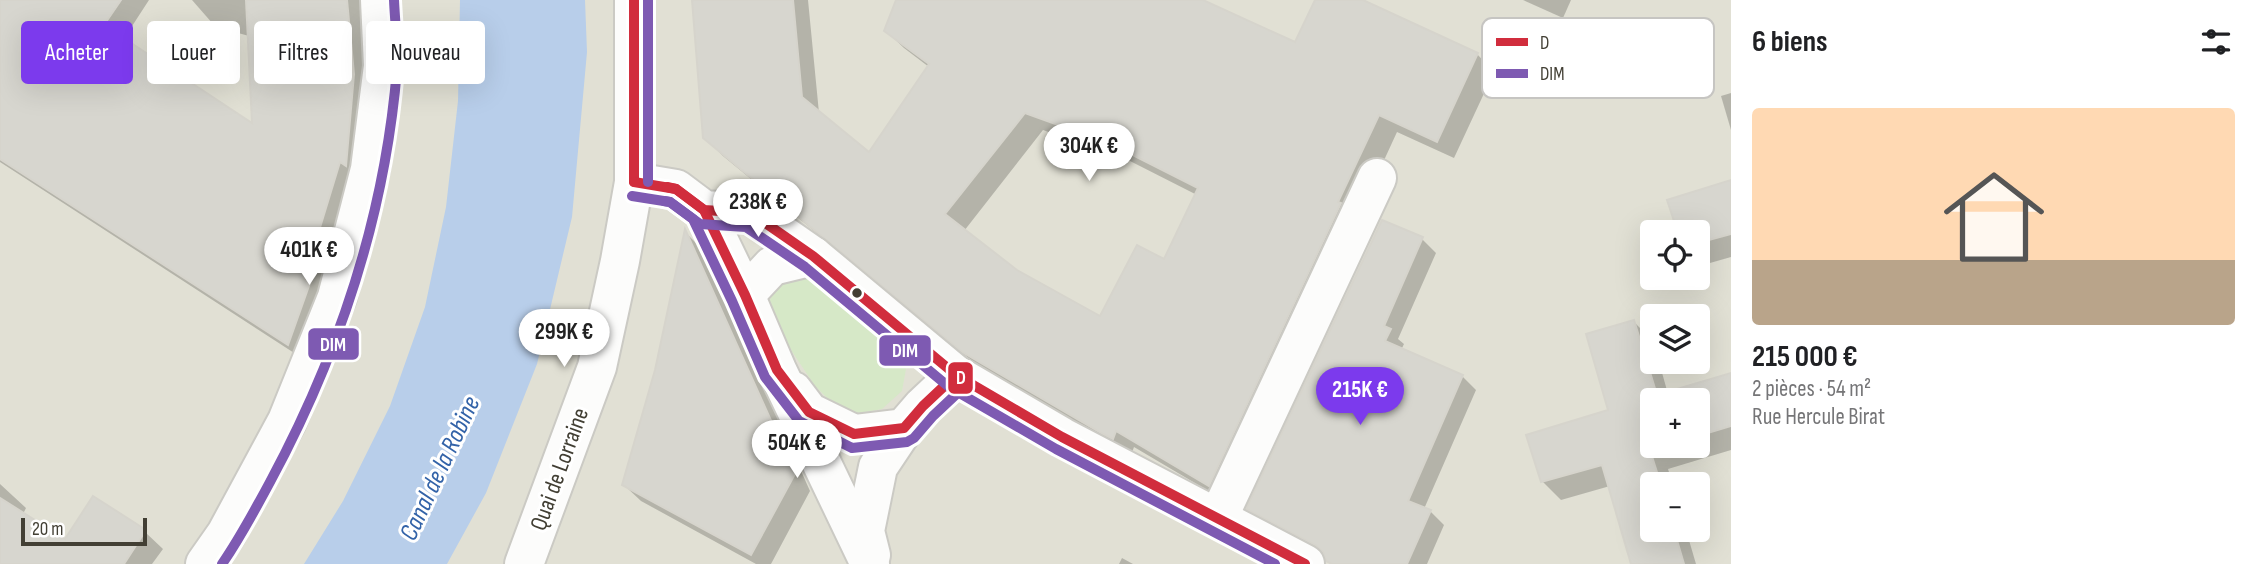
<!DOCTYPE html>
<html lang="fr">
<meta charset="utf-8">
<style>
:root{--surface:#fff;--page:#f2f2f2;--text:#202124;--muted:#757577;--line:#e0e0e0;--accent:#7c3aed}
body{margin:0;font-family:"Sofia Sans Condensed",sans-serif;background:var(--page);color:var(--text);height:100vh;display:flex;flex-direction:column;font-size:26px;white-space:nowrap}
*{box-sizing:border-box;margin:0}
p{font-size:23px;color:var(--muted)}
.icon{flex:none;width:38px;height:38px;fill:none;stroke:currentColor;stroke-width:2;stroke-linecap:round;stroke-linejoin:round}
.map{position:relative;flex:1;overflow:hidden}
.panel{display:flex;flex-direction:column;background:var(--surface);width:525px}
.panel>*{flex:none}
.hud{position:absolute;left:21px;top:21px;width:665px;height:63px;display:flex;gap:14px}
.controls{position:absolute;left:1640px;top:220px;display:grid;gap:14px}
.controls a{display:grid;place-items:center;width:70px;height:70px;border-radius:7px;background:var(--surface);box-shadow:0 7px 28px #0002;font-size:35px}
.scale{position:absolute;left:21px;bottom:18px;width:126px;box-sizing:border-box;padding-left:7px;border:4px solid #423f34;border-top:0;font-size:19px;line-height:24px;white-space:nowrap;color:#423f34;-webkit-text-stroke:5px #fff;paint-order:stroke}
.price{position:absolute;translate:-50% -60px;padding:0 16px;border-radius:24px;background:#fff;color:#222;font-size:23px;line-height:46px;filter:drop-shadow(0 2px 4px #0008)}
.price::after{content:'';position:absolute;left:50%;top:42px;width:21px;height:16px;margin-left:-10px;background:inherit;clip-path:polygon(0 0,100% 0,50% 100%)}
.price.on{background:var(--accent);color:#fff}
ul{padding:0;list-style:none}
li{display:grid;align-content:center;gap:14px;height:371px;padding:0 21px}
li+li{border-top:2px solid var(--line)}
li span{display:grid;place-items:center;height:217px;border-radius:7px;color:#555}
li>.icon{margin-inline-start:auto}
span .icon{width:126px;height:126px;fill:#fffc;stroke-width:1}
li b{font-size:30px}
h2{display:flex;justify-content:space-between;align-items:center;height:84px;padding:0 21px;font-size:30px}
.chip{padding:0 24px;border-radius:7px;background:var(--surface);box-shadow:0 7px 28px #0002;font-size:24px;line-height:63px}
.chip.on{background:var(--accent);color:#fff}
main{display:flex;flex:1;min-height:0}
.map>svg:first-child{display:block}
.residential{fill:#e1e0d4;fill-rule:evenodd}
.green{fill:#d6e8c7}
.water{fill:#b8ceea}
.shadow{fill:#0003;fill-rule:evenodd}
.building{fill:#d7d6cf;stroke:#d6d4cc;stroke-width:2;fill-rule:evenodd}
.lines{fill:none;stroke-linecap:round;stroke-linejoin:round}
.minor-casing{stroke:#cbcac4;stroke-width:42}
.minor{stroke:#fcfcfb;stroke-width:38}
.bus-1-casing{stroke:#fff;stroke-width:16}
.bus-2-casing{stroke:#fff;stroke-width:16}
.bus-1{stroke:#d12d3d;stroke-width:10}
.bus-2{stroke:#7e5ab2;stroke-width:10}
.bus-dot{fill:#423f34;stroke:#fff;stroke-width:2.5}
.labels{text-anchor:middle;stroke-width:6;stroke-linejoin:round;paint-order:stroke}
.street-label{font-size:24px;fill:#423f34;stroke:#fff}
.water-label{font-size:26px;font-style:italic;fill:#3363a8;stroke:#fff}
.key{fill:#fff;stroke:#c6c5c2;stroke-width:2}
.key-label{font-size:19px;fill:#423f34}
.line-badge{stroke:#fff;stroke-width:2.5}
.badge-label{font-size:19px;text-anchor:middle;font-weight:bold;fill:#fff}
</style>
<main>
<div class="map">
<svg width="1731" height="564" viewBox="0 0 1731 564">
<rect width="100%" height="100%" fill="#eeede6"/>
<path class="residential" d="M0 0H1731V564H0ZM1652 233H1698V278H1652ZM1652 317H1698V362H1652ZM1652 401H1698V446H1652ZM1652 485H1698V530H1652Z"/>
<polygon class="green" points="800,276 813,280 895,344 906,369 902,391 882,409 855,414 829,400 815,386 787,344 775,320 769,304 774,286"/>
<polygon class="water" points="460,0 585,0 587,52 572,217 537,364 486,493 447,564 304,564 343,501 390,406 425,307 446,207 458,101"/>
<g class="shadow">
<polygon points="0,0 149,0 123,40 254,126 249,36 220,28 213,24 192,0 362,0 371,93 305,360 0,162"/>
<path d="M694 0H808L819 113 870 154 929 67 904 48 886 31 898 0H1198L1296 44 1317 0H1359L1477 54 1494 72 1454 158 1397 132 1227 502 1134 447 1131 455 982 369 723 156 705 138ZM1043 130 1130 161 1197 195 1164 262 1101 318 1016 271 964 231Z"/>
<polygon points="1523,0 1571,0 1563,18"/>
<polygon points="1731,93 1731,130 1721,96"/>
<polygon points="1731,182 1731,257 1703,265 1698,260 1698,233"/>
<polygon points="1382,222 1422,239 1436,253 1398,339 1404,344 1401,350 1462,376 1476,390 1424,509 1430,511 1444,525 1427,564 1333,564 1327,556 1263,522 1249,508"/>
<polygon points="686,233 701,248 810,491 771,564 756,564 641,501 624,485 657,371"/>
<path d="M1634 322 1652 340V362H1659L1668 394 1731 375V450L1668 469 1673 485H1652V530H1686L1696 564H1633L1610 486 1561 500 1542 481 1611 411ZM1652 401H1698V446H1652Z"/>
<polygon points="0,484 26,508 23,514 65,542 93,499 145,532 163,549 152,564 0,564"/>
<polygon points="1122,558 1133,564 1119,564"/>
</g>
<g class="building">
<polygon points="0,0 121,0 104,25 252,123 246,0 347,0 354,74 346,166 340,162 304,280 310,283 288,345 0,159"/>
<path d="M692 0H793L802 97 869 152 929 64 884 31 896 0H1203L1295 42 1315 0H1363L1478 53 1437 142 1379 115 1338 202 1341 203 1209 486 1116 431 1113 439 1103 434 962 352 703 138ZM1025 113 1111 144 1198 188 1164 259 1137 245 1100 316 1017 270 945 214Z"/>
<polygon points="1731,180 1731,234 1698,243 1698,233 1678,233 1667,200"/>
<polygon points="1382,220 1423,237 1384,326 1391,329 1385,341 1463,375 1408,501 1431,510 1407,564 1332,564 1326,561 1323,552 1315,545 1246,509"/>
<polygon points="685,229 795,474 751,555 622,485 655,370"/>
<polygon points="1634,320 1657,395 1731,373 1731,426 1698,436 1698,401 1652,401 1652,446 1663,446 1650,450 1661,485 1652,485 1652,530 1674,530 1684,564 1631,564 1602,465 1541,482 1526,435 1608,410 1586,334"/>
<polygon points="93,496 146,530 124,564 0,564 0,498 65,539"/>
</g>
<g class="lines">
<defs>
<g id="minor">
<polyline points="634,182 676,189 704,210 751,213 813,256 956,375 1062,437 1305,564"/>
<polyline points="704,210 745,295 777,370 870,564"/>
<polyline points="745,295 772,266 813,256"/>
<polyline points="793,391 809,412 854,434 904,428 923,406 956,375"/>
<polyline points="1218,518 1377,178"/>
<polyline points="871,555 865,531 878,467 904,428"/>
<polyline points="205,564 226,534 287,421 337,297 370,169 383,66 380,0"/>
<polyline points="524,564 597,367 620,261 634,182 634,0"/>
</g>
</defs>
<use href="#minor" class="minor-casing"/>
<use href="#minor" class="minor"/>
<defs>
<g id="bus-1">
<polyline points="634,0 634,182"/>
<polyline points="634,182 676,189 704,210 751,213 813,256 956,375 1062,437 1305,564"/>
<polyline points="667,187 676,189 704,210 745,295 777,370 809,412 854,434 904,428 923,406 956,375"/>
</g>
<g id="bus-2">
<polyline points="648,0 648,182"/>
<polyline points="632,196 670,202 700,224 746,227 805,267 949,387 1056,449 1275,564"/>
<polyline points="664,201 670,202 693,219 732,301 765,377 799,421 852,448 907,442 914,438 933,416 966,385"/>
<path d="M222 564C240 538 255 510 270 482 339 354 385 214 397 69 398 46 395 23 394 0"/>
</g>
</defs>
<use href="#bus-1" class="bus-1-casing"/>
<use href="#bus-2" class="bus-2-casing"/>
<use href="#bus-1" class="bus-1"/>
<use href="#bus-2" class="bus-2"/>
</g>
<circle class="bus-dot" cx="857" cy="293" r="6"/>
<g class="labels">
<g class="street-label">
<text transform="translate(559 469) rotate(-70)" y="8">Quai de Lorraine</text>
</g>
<g class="water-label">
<text transform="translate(439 468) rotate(-65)" y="9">Canal de la Robine</text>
</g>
</g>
<rect x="1482" y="18" width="232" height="80" rx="10" class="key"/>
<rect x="1496" y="38" width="32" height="8" fill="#d12d3d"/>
<rect x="1496" y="69" width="32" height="9" fill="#7e5ab2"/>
<g class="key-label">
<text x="1540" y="49">D</text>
<text x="1540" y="80">DIM</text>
</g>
<g class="line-badge">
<rect x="307" y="327" width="53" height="34" rx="7" fill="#7e5ab2"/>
<rect x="878" y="334" width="54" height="33" rx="7" fill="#7e5ab2"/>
<rect x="947" y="361" width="27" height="34" rx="7" fill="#d12d3d"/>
</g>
<g class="badge-label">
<text x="333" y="351">DIM</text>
<text x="905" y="357">DIM</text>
<text x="961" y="384">D</text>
</g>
</svg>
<div class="controls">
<a><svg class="icon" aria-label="locate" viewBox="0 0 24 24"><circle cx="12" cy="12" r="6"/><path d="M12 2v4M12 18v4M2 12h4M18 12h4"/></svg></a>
<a><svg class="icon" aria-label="layers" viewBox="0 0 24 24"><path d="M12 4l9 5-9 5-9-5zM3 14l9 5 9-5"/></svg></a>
<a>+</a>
<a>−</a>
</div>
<div class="scale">20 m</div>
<b class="price" style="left:1089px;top:183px">304K €</b>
<b class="price" style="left:758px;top:239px">238K €</b>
<b class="price" style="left:309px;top:287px">401K €</b>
<b class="price" style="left:564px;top:369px">299K €</b>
<b class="price on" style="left:1360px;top:427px">215K €</b>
<b class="price" style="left:797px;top:480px">504K €</b>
<div class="hud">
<a class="chip on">Acheter</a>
<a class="chip">Louer</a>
<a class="chip">Filtres</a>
<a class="chip">Nouveau</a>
</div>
</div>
<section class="panel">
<h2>6 biens<svg class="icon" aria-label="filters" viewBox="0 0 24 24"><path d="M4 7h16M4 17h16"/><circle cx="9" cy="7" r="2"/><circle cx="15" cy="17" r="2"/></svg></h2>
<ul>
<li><span style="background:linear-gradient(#ffd9b3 70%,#b9a48a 0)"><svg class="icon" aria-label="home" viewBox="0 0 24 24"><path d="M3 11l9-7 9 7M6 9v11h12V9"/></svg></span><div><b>215 000 €</b><p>2 pièces · 54 m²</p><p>Rue Hercule Birat</p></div></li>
</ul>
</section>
</main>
